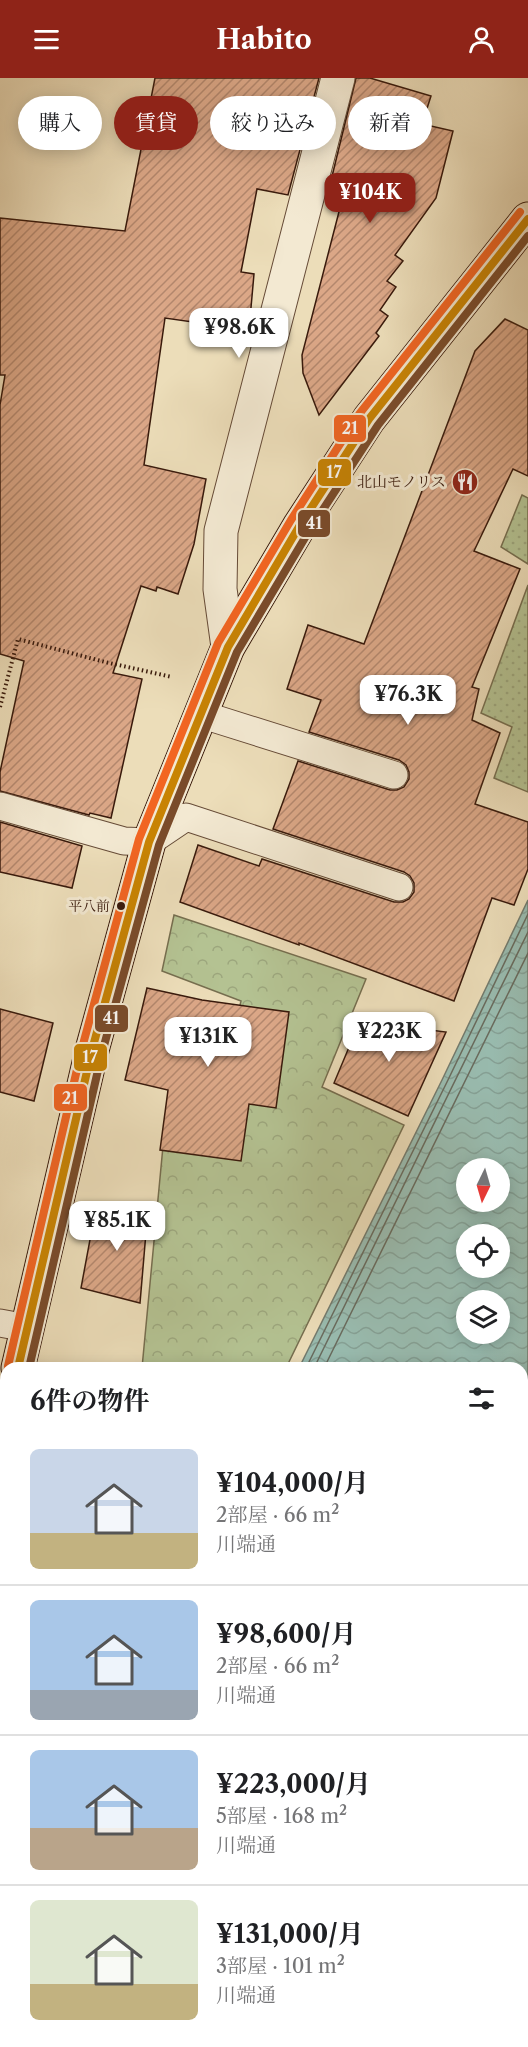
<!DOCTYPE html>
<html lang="ja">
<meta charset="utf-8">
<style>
:root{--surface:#fff;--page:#f6f6f6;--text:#202124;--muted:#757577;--line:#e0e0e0;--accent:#8f2418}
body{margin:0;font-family:"Libre Caslon Text","Noto Serif JP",serif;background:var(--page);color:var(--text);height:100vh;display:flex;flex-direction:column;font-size:22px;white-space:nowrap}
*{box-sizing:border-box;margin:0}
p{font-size:20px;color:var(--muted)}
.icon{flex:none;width:33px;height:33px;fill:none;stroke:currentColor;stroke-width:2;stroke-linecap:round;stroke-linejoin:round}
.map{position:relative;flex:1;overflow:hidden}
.panel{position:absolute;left:0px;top:1284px;width:528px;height:686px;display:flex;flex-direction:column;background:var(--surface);border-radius:18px 18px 0 0;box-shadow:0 3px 15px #0003}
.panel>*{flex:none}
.hud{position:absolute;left:18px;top:18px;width:492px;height:54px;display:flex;gap:12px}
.needle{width:39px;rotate:185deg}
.fabs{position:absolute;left:456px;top:1080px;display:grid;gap:12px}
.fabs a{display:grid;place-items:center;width:54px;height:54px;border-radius:50%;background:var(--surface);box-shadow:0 3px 15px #0003;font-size:30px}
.price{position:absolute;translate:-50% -51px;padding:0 14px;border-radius:12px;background:#fff;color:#222;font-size:20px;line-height:39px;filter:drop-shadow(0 2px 3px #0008)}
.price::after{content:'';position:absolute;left:50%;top:36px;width:18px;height:14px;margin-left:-9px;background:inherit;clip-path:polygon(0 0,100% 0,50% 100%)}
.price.selected{background:var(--accent);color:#fff}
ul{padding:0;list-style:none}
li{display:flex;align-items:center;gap:18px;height:150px;padding:0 30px}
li+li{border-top:2px solid var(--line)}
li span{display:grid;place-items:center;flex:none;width:168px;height:120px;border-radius:9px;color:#555}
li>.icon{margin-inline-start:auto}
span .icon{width:72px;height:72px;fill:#fffc;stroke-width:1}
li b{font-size:26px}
h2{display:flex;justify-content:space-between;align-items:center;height:72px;padding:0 30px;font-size:26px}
.tag{padding:0 21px;border-radius:27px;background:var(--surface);box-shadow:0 3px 15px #0003;font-size:21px;line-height:54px}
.tag.selected{background:var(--accent);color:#fff}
header{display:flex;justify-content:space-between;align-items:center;height:78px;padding:0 30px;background:var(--accent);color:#fff;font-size:27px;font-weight:700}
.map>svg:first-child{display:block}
.grass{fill:url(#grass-dots);stroke:#766e4f;stroke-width:1.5}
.forest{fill:url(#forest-crowns);stroke:#766e4f;stroke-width:1.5}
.water{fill:url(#water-waves);stroke:#737b6e;stroke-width:1.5;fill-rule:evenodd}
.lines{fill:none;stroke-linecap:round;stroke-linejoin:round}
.shore{stroke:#696b5e;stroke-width:1.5}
.stream{stroke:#737b6e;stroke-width:14}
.canal{stroke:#99bcb0;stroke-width:48}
.building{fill:url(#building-hatch);stroke:#391a0c;stroke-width:1.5}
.lane-casing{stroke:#664b37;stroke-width:29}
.street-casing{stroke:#664b37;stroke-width:35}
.highway-casing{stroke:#391a0c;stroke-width:35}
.path{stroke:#391a0c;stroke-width:4;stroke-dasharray:1.5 3;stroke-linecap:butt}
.lane{stroke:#f3e9d2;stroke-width:27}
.street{stroke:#f3e9d2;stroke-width:33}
.highway{stroke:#ecddb9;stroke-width:33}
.bus-1-casing{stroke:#f3e9d2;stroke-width:12}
.bus-2-casing{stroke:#f3e9d2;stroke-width:12}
.bus-3-casing{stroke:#f3e9d2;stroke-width:12}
.bus-1{stroke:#c88303;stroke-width:8}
.bus-2{stroke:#7a4b2a;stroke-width:8}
.bus-3{stroke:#f26522;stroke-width:8}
.bus-dot{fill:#391a0c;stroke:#f3e9d2;stroke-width:2}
.labels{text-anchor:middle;stroke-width:6;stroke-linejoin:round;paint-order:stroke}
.bus-label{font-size:14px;fill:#391a0c;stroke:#f3e9d2;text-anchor:end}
.poi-label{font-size:15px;fill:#391a0c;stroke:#f3e9d2;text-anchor:end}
.line-badge{stroke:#f3e9d2;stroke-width:2}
.badge-label{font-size:16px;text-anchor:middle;font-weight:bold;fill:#fff}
</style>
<header><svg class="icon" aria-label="menu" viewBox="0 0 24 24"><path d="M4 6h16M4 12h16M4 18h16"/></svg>Habito<svg class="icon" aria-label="person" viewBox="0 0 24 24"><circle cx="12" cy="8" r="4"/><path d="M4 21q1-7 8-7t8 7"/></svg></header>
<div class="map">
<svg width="528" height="1969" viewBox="0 0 528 1969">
<defs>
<pattern id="grass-dots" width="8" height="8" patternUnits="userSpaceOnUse" patternTransform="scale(1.5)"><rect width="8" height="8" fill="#b4c292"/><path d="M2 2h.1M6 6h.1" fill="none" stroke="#9ca67d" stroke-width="1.8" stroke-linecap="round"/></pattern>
<pattern id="forest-crowns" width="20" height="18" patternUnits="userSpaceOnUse" patternTransform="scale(1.5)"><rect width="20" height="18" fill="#b4c292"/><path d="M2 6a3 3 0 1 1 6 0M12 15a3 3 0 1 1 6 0" fill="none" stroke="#9ca67d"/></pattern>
<pattern id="water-waves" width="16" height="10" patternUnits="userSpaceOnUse" patternTransform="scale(1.5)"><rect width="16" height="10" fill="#99bcb0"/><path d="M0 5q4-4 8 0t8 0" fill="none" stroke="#85a196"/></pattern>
<pattern id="building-hatch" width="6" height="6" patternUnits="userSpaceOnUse" patternTransform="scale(1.5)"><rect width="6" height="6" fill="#dba787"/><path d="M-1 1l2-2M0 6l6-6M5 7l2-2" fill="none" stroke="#b3876d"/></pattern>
</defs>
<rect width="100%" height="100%" fill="#ecddb9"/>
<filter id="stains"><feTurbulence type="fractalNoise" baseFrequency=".00333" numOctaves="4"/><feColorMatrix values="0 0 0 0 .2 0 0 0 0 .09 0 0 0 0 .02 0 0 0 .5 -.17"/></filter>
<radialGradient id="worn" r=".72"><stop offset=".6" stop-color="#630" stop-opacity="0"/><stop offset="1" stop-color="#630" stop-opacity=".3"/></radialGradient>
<g class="grass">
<polygon points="522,417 528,420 528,486 501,469"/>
<polygon points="528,507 528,714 494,700 512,649 481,635"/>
</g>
<g class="forest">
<polygon points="174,837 366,901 322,1009 404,1047 286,1290 142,1290 167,1026 214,1039 241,923 162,893"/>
<polygon points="528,1346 528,1681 522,1674 522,1358"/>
<polygon points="528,1704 528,1969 496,1969 498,1964 522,1964 522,1707"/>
</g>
<g class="water">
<path d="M528 822V1324L522 1336V1290H299L442 1002ZM466 1090H500V1124H466ZM466 1156H500V1190H466ZM466 1222H500V1256H466Z"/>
<polygon points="15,1964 166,1964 164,1969 13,1969"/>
</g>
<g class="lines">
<g class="shore">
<polyline points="306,1290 447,1004 528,836"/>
<polyline points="314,1290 528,854"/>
<polyline points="324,1290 528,875"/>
</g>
<g class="stream">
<polyline points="522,1936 528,1874"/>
<polyline points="519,1969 519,1964"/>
</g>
<polyline class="canal" points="378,1969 380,1964"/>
</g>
<g class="building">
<polygon points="155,0 319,0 288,117 257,111 241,194 254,196 249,252 165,240 144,387 206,401 194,466 178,516 157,509 156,513 141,508 113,595 142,601 111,740 90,735 89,737 0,713 0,694 24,583 0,576 0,327 5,297 0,297 0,140 125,153"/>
<polygon points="356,0 370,0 431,18 422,46 453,53 436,120 395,177 403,183 387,203 396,209 380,232 388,238 376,255 379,258 319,337 303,295 302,277 341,126 326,123"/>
<polygon points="505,241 528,252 528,398 513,391 474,473 520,491 472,609 479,611 472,642 500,655 475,726 528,744 528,791 514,827 492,820 454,923 299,865 299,867 180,824 198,767 259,788 262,781 394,824 403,824 409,821 414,814 414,805 410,798 404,794 273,751 298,683 390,712 397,712 404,709 409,701 409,694 406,687 399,682 309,654 321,622 287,611 308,547 364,566 475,273"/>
<polygon points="0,744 82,768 72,810 0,794"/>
<polygon points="147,910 202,922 289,934 276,1030 249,1026 241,1083 160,1072 168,1012 125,1002"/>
<polygon points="0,931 53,945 34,1023 0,1014"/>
<polygon points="360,943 446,954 408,1038 334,1005"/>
<polygon points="97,1124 148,1131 140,1225 81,1210"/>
</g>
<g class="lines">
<defs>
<g id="lane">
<polyline points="200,636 394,697"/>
<polyline points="0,728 124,763 149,764 186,739 399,809"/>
<polyline points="0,1245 27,1250"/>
</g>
<g id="street">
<polyline points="228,569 220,511 221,453 338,0"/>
<polyline points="522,1643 528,1629"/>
<polyline points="399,1969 401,1964"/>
</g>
<g id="highway">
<polyline points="18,1290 92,972 149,764 228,569 300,447 369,341 528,141"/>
<polyline points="0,1373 6,1346"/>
</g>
</defs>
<use href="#lane" class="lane-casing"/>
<use href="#street" class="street-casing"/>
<use href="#highway" class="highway-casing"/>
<polyline class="path" points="0,629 18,561 105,584 172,599"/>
<use href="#lane" class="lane"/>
<use href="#street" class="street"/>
<use href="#highway" class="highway"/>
<defs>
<polyline id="bus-1" points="18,1290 92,972 149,764 228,569 300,447 369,341 528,141"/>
<polyline id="bus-2" points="29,1290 102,975 159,767 237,574 309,453 378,347 528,158"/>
<polyline id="bus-3" points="8,1288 82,970 139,761 218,565 291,442 360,335 520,134"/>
</defs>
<use href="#bus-1" class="bus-1-casing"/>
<use href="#bus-2" class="bus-2-casing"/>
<use href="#bus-3" class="bus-3-casing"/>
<use href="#bus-1" class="bus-1"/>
<use href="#bus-2" class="bus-2"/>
<use href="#bus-3" class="bus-3"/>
</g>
<defs>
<symbol id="restaurant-disc" viewBox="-11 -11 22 22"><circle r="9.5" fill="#8f2418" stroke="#f3e9d2"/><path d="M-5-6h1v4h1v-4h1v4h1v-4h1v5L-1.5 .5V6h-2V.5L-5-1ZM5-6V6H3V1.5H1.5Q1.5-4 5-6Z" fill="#fff"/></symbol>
</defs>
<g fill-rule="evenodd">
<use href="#restaurant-disc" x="450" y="389" width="30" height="30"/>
</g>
<circle class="bus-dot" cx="121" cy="828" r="5"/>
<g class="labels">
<g class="bus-label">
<text x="110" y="833">平八前</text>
</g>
<g class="poi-label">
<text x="446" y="409">北山モノリス</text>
</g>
</g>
<g class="line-badge">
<rect x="333" y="336" width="34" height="29" rx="6" fill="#f26522"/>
<rect x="317" y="380" width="35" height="29" rx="6" fill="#c88303"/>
<rect x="297" y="431" width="34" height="29" rx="6" fill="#7a4b2a"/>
<rect x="94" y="926" width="35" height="29" rx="6" fill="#7a4b2a"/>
<rect x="73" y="965" width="35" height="29" rx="6" fill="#c88303"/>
<rect x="53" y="1005" width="35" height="29" rx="6" fill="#f26522"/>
</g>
<g class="badge-label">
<text x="350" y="356">21</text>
<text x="334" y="400">17</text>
<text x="314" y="451">41</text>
<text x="111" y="946">41</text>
<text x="90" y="985">17</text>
<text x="70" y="1026">21</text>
</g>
<rect width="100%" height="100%" filter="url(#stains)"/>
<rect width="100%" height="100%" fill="url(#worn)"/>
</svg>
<div class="fabs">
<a><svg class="needle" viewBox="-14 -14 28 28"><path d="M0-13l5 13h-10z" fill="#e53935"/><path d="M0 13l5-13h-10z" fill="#757577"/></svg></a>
<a><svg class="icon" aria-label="locate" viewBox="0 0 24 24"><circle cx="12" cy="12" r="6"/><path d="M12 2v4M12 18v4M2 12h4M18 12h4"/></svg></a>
<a><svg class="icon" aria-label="layers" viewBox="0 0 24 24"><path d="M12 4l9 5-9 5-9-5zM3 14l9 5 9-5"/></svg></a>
</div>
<b class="price selected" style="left:370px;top:146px">¥104K</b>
<b class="price" style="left:239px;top:281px">¥98.6K</b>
<b class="price" style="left:408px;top:648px">¥76.3K</b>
<b class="price" style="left:389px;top:985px">¥223K</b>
<b class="price" style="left:208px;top:990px">¥131K</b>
<b class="price" style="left:117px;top:1174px">¥85.1K</b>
<div class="hud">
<a class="tag">購入</a>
<a class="tag selected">賃貸</a>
<a class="tag">絞り込み</a>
<a class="tag">新着</a>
</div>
<section class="panel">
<h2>6件の物件<svg class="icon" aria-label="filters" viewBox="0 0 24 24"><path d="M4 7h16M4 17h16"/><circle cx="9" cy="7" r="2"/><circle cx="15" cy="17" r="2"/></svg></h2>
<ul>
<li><span style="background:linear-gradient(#c9d6e8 70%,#c2b280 0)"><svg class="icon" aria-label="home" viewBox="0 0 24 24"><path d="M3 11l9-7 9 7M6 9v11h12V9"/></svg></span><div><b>¥104,000/月</b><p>2部屋 · 66 m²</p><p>川端通</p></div></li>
<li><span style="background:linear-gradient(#a9c7e8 75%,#9aa5b1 0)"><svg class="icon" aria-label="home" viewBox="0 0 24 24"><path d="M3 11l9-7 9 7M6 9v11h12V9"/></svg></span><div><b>¥98,600/月</b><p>2部屋 · 66 m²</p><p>川端通</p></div></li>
<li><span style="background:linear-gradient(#a9c7e8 65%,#b9a48a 0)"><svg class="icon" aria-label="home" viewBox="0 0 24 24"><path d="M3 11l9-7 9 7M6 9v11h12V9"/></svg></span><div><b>¥223,000/月</b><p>5部屋 · 168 m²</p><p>川端通</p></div></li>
<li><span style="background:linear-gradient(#dfe7d0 70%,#c2b280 0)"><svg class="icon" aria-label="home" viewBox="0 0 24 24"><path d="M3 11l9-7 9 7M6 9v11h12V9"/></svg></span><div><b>¥131,000/月</b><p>3部屋 · 101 m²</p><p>川端通</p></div></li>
</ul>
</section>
</div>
